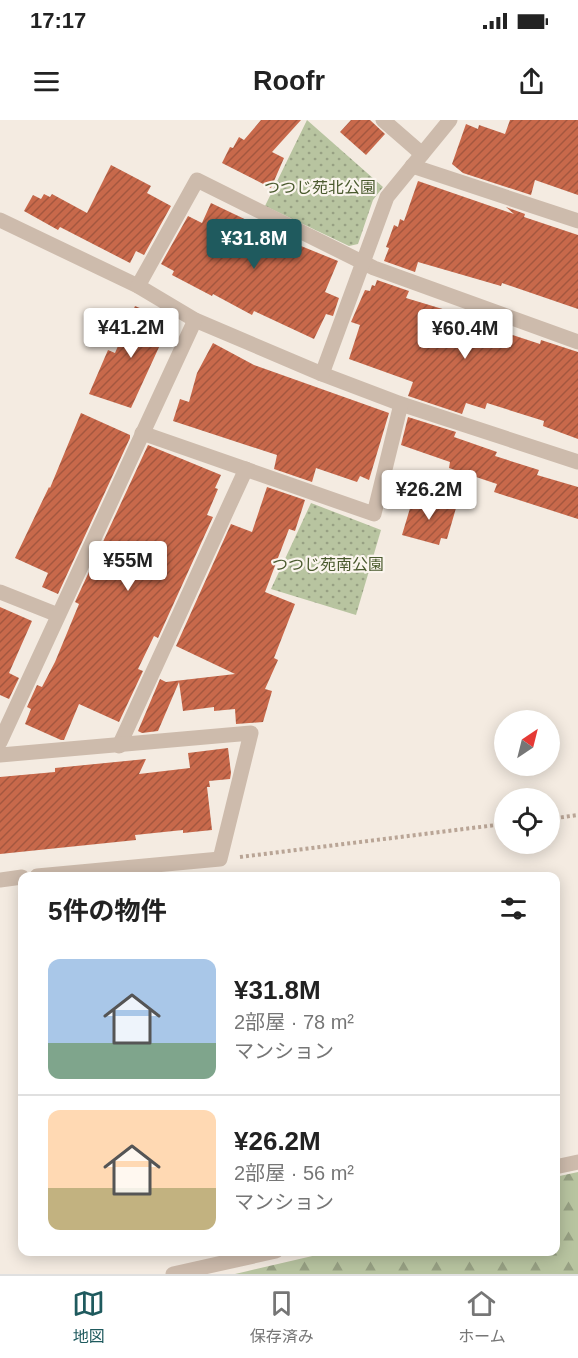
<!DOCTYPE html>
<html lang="ja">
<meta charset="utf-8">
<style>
:root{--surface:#fff;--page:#f6f6f6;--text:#222;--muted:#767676;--line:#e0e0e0;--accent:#1f5a5e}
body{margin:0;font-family:Arial,"Noto Sans JP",sans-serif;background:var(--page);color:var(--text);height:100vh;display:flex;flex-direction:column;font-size:22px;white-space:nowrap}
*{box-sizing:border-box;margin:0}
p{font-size:20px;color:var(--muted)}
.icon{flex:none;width:33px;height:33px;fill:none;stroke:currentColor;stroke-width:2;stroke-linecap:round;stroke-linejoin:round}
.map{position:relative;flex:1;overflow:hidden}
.details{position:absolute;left:18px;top:752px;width:542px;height:384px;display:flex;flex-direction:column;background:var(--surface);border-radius:12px;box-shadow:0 3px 15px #0003}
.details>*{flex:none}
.needle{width:39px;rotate:35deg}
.fabs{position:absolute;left:494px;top:590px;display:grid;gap:12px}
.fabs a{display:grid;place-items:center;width:66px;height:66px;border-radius:50%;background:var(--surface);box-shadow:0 3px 15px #0003;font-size:30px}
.price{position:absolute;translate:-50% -51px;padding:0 14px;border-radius:6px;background:#fff;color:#222;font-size:20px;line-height:39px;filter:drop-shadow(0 2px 3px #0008)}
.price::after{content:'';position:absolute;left:50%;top:36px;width:18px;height:14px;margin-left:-9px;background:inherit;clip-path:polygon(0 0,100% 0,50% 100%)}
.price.on{background:var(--accent);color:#fff}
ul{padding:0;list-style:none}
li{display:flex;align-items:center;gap:18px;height:150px;padding:0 30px}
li+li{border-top:2px solid var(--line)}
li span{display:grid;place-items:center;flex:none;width:168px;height:120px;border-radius:12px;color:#555}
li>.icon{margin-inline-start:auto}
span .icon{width:72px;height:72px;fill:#fffc;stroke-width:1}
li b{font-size:26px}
h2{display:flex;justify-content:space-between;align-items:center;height:72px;padding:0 30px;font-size:26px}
.status{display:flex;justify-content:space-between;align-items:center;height:42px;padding:0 30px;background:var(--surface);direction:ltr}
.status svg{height:16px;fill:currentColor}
header{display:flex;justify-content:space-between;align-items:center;height:78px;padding:0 30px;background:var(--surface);font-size:27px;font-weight:800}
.dock{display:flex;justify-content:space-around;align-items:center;height:84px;border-top:2px solid var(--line);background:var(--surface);font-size:16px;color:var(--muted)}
.dock a{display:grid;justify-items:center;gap:3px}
.dock .on{color:var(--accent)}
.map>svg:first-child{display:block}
.forest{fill:url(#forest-firs)}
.park{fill:url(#park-dots)}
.building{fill:url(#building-hatch)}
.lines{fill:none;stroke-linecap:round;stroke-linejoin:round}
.path{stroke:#b9a596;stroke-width:4;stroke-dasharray:3 3;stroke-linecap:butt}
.minor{stroke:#cdbbac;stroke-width:15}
.labels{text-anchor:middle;stroke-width:4.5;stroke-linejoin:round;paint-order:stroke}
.park-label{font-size:16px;fill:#4a5a2e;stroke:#fbf5ee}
</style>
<div class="status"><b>17:17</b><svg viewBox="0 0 49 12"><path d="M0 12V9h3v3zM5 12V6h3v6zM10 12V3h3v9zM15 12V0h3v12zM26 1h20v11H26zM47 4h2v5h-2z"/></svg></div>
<header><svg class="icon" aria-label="menu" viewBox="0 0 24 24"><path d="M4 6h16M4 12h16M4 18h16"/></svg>Roofr<svg class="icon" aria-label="share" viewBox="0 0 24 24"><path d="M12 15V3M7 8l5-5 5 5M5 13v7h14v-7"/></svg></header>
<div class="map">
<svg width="578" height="1154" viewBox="0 0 578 1154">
<defs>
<pattern id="forest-firs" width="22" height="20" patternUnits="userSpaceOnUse" patternTransform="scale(1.5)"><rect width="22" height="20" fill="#b8c4a0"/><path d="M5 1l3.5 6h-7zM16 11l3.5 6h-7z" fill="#97a083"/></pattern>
<pattern id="park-dots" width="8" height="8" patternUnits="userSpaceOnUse" patternTransform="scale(1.5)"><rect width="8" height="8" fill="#b8c4a0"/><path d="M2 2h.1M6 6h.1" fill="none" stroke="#97a083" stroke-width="1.8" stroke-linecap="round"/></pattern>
<pattern id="building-hatch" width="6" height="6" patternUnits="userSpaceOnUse" patternTransform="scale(1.5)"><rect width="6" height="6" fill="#c8694b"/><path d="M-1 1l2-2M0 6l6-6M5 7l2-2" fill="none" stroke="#a4573f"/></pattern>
</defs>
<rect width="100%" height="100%" fill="#f4ebe1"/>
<polygon class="forest" points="578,1052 578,1154 235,1154 334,1131 555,1131 555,1057"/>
<g class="park">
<polygon points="307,0 383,67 373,80 358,124 349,126 265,86"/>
<polygon points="311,383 381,410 356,495 271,469"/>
</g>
<g class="building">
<polygon points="261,0 301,0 272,32 284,38 271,68 222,43 230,27 233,28 239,17 244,20"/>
<polygon points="351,0 370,0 385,14 366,35 340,12"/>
<polygon points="510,0 578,0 578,75 535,60 531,75 463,53 452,44 466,4 478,9 479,5 505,14"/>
<polygon points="111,45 151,66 147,73 171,86 144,135 136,131 130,143 60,107 58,110 24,91 33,75 41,79 44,74 50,77 52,74 87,93"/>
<polygon points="418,61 514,94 506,87 525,94 524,97 578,115 578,189 502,163 501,166 418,142 415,152 384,141 389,128 386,127 394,105 398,107 400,99 404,101"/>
<polygon points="211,83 301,126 338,141 325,172 339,178 333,196 326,194 314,219 254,191 252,195 213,174 212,176 172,155 174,151 161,144 188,96 202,103"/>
<polygon points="377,160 409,171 406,178 489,203 488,207 540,224 541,220 578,232 578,319 543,306 544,301 487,283 485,289 466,283 462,294 408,276 413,262 349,239 360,205 351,202 365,170 370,171 372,165 375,166"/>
<polygon points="135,186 171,201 131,288 89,274 108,230 115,233"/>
<polygon points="213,223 254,245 389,293 369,360 360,356 357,362 316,348 312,362 274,349 277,335 173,301 180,279 189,282 197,253"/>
<polygon points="81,293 130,315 130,318 58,474 42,467 48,453 15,438 49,367 50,368"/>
<polygon points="408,297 456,312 454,317 497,332 495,336 539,350 537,355 578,367 578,399 494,372 497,364 449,348 450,342 401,325"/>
<polygon points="148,325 221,355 215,368 218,369 207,395 213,397 158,518 154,516 138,549 143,551 119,602 79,584 64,620 61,620 25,604 31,589 27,587 37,565 42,567 55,542 79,484 75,482"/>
<polygon points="267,367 305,380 295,411 289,409 265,472 295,484 274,538 278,540 265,569 272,571 263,602 236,604 235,589 214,591 214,587 183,591 179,562 158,611 142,613 138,611 160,559 166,562 235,554 176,526 231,404 252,412"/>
<polygon points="414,375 456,388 447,419 441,418 439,425 402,415"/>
<polygon points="0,487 32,501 9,553 19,558 9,579 0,575"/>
<polygon points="228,628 231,653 230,659 209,661 210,667 207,667 212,710 183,713 183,710 135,715 136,720 0,734 0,657 55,652 55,648 146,639 139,654 190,648 188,633"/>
</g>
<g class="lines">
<g class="path">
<polyline points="549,699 578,695"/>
<polyline points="240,737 504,704"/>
</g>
<g class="minor">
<polyline points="383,0 422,34"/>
<polyline points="412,46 578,101"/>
<polyline points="0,100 138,166 195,200 322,254 401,284 578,342"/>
<polyline points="138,166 197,60 374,148 578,222"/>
<polyline points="322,254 387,77 450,0"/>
<polyline points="142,313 374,394 401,284"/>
<polyline points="0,472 58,495"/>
<polyline points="0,622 195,200"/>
<polyline points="119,626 246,349"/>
<polyline points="0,635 251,613 220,739 37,756"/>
<polyline points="0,760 22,757"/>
<polyline points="555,1047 578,1042"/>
<polyline points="173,1154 276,1131"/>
</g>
</g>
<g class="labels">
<g class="park-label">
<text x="320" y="73">つつじ苑北公園</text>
<text x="328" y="450">つつじ苑南公園</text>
</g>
</g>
</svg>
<div class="fabs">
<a><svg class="needle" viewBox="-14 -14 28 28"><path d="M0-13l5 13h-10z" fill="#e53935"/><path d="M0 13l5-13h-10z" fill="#767676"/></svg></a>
<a><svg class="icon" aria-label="locate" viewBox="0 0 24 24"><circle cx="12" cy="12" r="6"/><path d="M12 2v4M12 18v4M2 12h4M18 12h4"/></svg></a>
</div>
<b class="price on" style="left:254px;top:150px">¥31.8M</b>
<b class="price" style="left:131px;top:239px">¥41.2M</b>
<b class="price" style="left:465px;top:240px">¥60.4M</b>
<b class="price" style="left:429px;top:401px">¥26.2M</b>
<b class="price" style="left:128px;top:472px">¥55M</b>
<section class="details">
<h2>5件の物件<svg class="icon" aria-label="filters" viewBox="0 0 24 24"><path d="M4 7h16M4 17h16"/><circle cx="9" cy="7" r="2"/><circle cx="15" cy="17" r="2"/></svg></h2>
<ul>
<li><span style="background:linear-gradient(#a9c7e8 70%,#7fa58c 0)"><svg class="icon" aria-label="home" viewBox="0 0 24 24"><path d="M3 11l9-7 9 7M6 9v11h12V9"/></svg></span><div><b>¥31.8M</b><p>2部屋 · 78 m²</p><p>マンション</p></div></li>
<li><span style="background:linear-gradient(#ffd9b3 65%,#c2b280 0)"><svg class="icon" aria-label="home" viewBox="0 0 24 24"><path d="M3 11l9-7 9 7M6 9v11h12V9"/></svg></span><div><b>¥26.2M</b><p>2部屋 · 56 m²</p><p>マンション</p></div></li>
</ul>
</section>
</div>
<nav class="dock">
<a class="on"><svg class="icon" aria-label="map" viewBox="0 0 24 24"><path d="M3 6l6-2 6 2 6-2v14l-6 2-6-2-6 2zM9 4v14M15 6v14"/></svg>地図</a>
<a><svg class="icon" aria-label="saved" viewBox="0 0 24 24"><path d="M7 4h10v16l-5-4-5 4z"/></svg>保存済み</a>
<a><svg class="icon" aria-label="home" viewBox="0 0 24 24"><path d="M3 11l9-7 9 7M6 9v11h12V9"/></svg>ホーム</a>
</nav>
